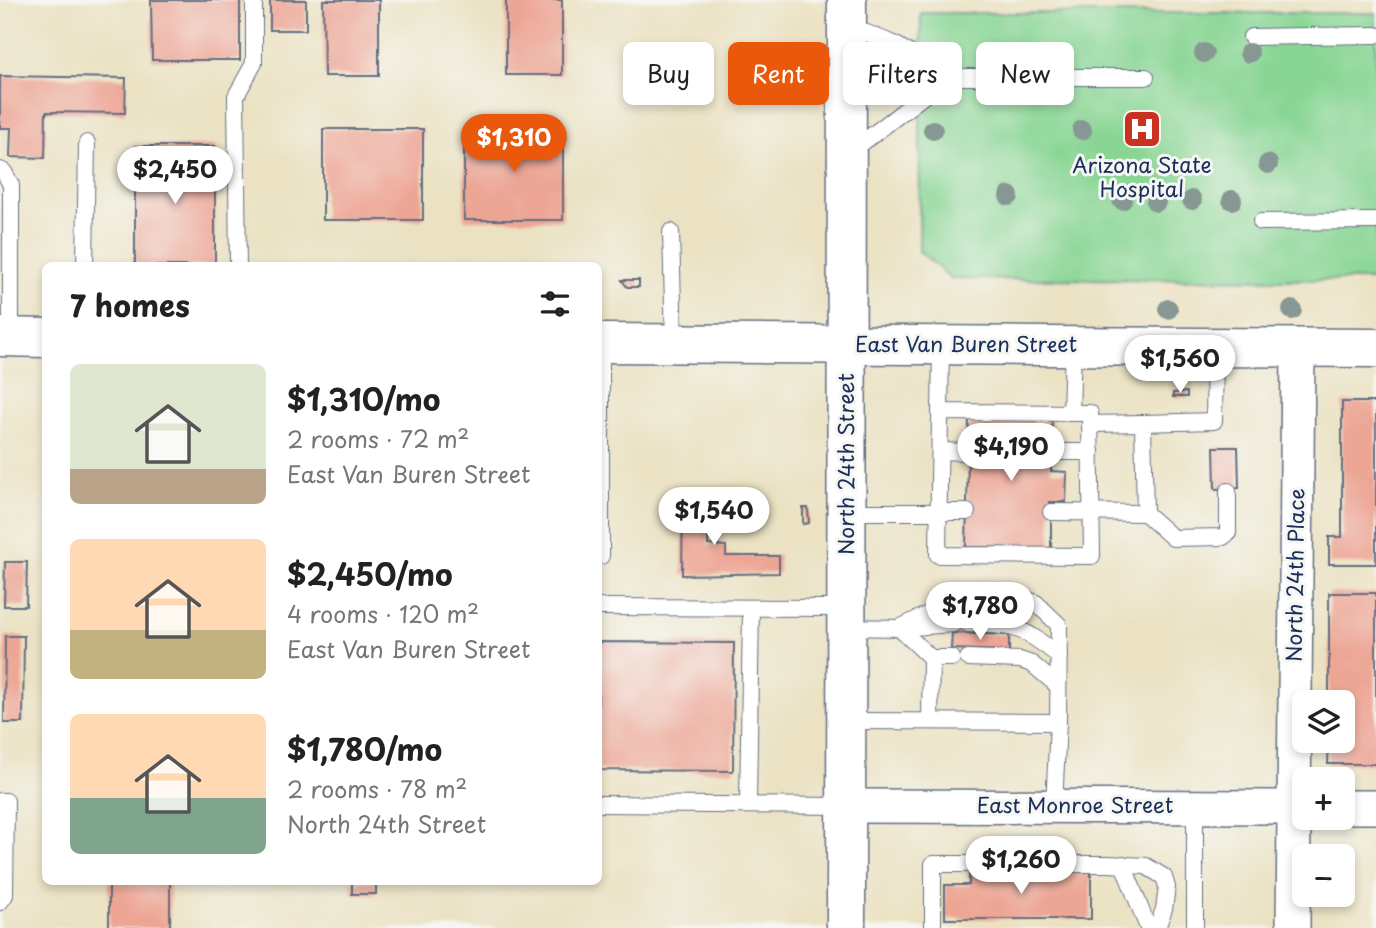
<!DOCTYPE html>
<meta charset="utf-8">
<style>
:root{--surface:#fff;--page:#f6f6f6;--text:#222;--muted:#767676;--accent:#ea580c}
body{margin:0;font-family:"Playpen Sans",sans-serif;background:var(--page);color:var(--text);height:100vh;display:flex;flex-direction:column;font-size:26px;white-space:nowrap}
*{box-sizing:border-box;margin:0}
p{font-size:23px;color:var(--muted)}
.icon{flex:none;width:38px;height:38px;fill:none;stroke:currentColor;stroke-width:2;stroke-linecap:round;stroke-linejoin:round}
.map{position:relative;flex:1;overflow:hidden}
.drawer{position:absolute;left:42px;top:262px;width:560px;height:623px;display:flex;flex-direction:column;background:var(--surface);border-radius:10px;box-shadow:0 4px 10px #0003}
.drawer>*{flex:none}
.banner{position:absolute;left:623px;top:42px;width:648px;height:63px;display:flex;gap:14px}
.tools{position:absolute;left:1292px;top:690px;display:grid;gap:14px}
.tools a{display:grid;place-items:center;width:63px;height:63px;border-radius:10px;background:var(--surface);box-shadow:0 4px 10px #0003;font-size:35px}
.price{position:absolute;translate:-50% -60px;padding:0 16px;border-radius:24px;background:#fff;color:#222;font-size:23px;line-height:46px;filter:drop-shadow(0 2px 4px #0008)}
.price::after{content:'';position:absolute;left:50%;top:42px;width:21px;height:16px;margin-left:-10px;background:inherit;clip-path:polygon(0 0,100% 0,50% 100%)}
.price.on{background:var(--accent);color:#fff}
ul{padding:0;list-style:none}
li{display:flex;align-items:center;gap:21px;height:175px;padding:0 28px}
li span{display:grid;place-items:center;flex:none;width:196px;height:140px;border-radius:10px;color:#555}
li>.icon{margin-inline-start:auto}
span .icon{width:84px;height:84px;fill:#fffc;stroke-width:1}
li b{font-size:30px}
h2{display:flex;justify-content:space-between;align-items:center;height:84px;padding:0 28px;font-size:30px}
.chip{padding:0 24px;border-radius:10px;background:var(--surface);box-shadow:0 4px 10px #0003;font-size:24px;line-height:63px}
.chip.on{background:var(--accent);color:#fff}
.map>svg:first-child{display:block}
.green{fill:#89d694;stroke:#528279;stroke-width:2}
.building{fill:#eda594}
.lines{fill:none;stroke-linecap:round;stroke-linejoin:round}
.lane-casing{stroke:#646e81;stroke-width:18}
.street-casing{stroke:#646e81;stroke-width:36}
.secondary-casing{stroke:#646e81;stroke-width:41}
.primary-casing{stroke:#646e81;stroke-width:41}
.lane{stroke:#fff;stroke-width:16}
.street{stroke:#fff;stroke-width:33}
.secondary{stroke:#fff;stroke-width:38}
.primary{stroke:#fff;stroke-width:38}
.tree{fill:#879793}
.labels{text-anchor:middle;stroke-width:6;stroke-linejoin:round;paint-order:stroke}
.poi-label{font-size:21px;fill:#1b2f5e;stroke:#f6f6f2}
.street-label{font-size:21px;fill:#1b2f5e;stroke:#f6f6f2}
</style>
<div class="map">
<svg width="1376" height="928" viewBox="0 0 1376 928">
<rect width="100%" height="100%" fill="#f6f6f2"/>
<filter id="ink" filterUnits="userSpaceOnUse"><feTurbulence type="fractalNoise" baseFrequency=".0143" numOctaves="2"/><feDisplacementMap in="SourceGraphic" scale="14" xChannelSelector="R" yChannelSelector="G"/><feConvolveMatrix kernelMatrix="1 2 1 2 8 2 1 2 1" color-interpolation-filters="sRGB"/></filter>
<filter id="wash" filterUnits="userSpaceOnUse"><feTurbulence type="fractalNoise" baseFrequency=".00686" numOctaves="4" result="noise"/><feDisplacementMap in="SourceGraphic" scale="28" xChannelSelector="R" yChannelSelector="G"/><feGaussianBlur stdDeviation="1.57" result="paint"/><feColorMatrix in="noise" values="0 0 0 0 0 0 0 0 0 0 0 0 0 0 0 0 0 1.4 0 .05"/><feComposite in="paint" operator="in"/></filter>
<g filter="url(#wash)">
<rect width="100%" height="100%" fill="#ebe2c3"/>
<polygon class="green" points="921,13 1376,13 1376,280 952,279 919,251"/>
<g id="blocks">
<g class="building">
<polygon points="151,0 240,0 240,60 152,60"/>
<rect x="270" y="0" width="36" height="30"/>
<polygon points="323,0 379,0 379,76 324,76"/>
<rect x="506" y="0" width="56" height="75"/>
<polygon points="0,76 126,78 125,113 46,112 45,158 10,157 11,128 0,128"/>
<rect x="464" y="128" width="99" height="92"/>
<rect x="323" y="129" width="100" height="91"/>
<rect x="135" y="146" width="80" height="120"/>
<polygon points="622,280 639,280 639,287 627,287"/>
<polygon points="1187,392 1187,397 1173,397 1173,393"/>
<polygon points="1342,402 1376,402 1376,564 1329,564 1329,537 1342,537"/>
<polygon points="969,417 1052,418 1051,471 1067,472 1066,502 1049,502 1051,512 1051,549 966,547"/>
<polygon points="1214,447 1238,447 1239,488 1215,489"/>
<polygon points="683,495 709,496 708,545 726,546 726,556 779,556 779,573 682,575"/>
<polygon points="803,508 808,508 809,523 803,524"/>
<polygon points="5,562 27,562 26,606 4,606"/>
<polygon points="1329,593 1376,593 1376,764 1328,764 1329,740 1342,740 1342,702 1329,702"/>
<polygon points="952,633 1009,635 1009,651 951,649"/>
<polygon points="5,636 24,636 23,723 4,723"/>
<polygon points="598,642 734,643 733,771 598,770"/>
<polygon points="969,871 1091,872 1091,919 945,919 945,885 969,885"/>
<rect x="109" y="882" width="61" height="46"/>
<rect x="352" y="882" width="24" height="12"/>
</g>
</g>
</g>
<g filter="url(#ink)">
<use href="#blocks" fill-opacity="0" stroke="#646e81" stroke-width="2"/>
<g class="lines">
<defs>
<g id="lane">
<polyline points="847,25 896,45 948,77 849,153"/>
<polyline points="1251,37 1376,35"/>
<polyline points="948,77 1146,77"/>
<polyline points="0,170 4,172 11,185 11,337"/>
<polyline points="1261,222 1376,221"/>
<polyline points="671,232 674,343"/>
<polyline points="85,266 87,143"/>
<polyline points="238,266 236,96 254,63 254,0"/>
<polyline points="601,343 601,556"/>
<polyline points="940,412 1090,413 1092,556 938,555 941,345"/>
<polyline points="1071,413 1073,346"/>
<polyline points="1090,424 1143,423"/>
<polyline points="940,451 968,452"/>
<polyline points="1051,452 1091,452"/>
<polyline points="847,512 967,512"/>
<polyline points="1051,512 1145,513 1143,423 1214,421 1215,348"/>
<polyline points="1145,513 1173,538 1223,537 1228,533 1228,491"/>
<polyline points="598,607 846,608"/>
<path d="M968 624C1016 626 1020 625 1059 656"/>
<polyline points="846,627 899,628 953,624"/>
<polyline points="899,628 931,658 952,658"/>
<polyline points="968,658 1020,660 1032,664 1058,686"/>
<polyline points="846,721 1058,722 1059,625 1036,603 1028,600 951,603 899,628"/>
<polyline points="930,721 931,658"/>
<polyline points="0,801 6,801 5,895 0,902"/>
<polyline points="598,804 846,806"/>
<polyline points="748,805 751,608"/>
<polyline points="1054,806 1058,722"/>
<polyline points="1123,864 1148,928"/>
<polyline points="933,928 933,864 1108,864 1146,866 1164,877 1167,887 1164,909 1157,928"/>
<polyline points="1195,928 1195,807"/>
</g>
<g id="street">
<polyline points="846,806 1304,807"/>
<polyline points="1342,807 1376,807"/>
<polyline points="1293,928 1298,349"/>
</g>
<polyline id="secondary" points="846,928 847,0"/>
<g id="primary">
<polyline points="0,337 46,338"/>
<polyline points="598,343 1376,348"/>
</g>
</defs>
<use href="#lane" class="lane-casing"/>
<use href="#street" class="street-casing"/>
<use href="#secondary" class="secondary-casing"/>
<use href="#primary" class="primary-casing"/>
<use href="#lane" class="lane"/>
<use href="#street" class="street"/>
<use href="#secondary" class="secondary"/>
<use href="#primary" class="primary"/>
</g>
<g class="tree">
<circle cx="1204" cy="53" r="10"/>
<circle cx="1249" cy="53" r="10"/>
<circle cx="933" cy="130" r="10"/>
<circle cx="1082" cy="130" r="10"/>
<circle cx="1268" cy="164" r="10"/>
<circle cx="1009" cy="196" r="10"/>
<circle cx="1122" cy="200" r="10"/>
<circle cx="1192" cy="200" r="10"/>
<circle cx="1232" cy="200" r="10"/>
<circle cx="1156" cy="202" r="10"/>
<circle cx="1168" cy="309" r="10"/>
<circle cx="1292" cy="310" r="10"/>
</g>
</g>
<defs>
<symbol id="hospital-square" viewBox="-11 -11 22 22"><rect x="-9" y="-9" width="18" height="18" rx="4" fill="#c8321e" stroke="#f6f6f2"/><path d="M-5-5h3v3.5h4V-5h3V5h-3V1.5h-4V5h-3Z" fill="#fff"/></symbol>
</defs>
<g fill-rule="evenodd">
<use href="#hospital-square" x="1120" y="107" width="44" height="44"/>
</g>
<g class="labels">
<g class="poi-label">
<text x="1142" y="173">Arizona State<tspan x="1142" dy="24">Hospital</tspan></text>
</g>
<g class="street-label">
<text x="966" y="352">East Van Buren Street</text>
<text transform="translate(847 464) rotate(-90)" y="7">North 24th Street</text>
<text transform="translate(1296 575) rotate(-89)" y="7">North 24th Place</text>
<text x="1075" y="813">East Monroe Street</text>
</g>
</g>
</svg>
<div class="tools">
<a><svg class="icon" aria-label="layers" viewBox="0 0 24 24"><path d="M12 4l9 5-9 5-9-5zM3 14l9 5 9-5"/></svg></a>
<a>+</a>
<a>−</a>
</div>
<b class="price on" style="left:514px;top:174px">$1,310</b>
<b class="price" style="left:175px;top:206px">$2,450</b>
<b class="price" style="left:1180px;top:395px">$1,560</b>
<b class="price" style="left:1011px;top:483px">$4,190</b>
<b class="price" style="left:714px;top:547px">$1,540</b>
<b class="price" style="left:980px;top:642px">$1,780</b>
<b class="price" style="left:1021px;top:896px">$1,260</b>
<div class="banner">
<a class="chip">Buy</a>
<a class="chip on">Rent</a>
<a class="chip">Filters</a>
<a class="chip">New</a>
</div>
<section class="drawer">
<h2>7 homes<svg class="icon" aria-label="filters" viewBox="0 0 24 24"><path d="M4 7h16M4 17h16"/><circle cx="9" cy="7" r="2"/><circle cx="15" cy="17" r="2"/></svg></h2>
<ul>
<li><span style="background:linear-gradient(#dfe7d0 75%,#b9a48a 0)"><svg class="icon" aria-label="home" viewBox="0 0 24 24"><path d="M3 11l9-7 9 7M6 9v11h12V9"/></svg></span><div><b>$1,310/mo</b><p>2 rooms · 72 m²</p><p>East Van Buren Street</p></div></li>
<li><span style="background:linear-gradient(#ffd9b3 65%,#c2b280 0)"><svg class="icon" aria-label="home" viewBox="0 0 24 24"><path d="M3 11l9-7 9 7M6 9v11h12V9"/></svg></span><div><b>$2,450/mo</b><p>4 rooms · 120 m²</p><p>East Van Buren Street</p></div></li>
<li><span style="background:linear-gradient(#ffd9b3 60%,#7fa58c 0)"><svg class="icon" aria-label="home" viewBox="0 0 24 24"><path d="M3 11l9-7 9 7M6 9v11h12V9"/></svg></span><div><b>$1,780/mo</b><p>2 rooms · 78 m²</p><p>North 24th Street</p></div></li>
</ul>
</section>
</div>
